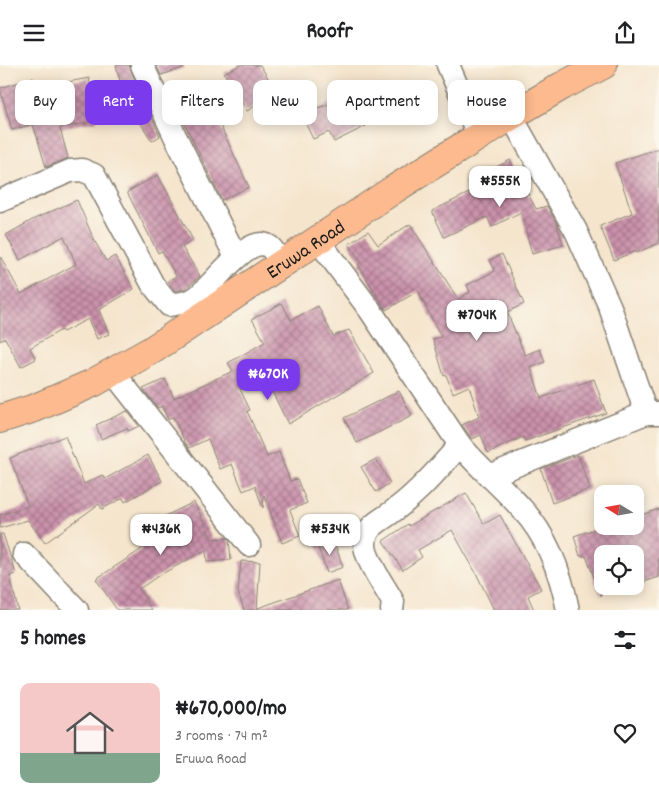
<!DOCTYPE html>
<meta charset="utf-8">
<style>
:root{--surface:#fff;--page:#f6f6f6;--text:#202124;--muted:#757577;--line:#e0e0e0;--accent:#7c3aed}
body{margin:0;font-family:Dekko,sans-serif;background:var(--page);color:var(--text);height:100vh;display:flex;flex-direction:column;font-size:19px;white-space:nowrap}
*{box-sizing:border-box;margin:0}
p{font-size:16px;color:var(--muted)}
.icon{flex:none;width:28px;height:28px;fill:none;stroke:currentColor;stroke-width:2;stroke-linecap:round;stroke-linejoin:round}
.map{position:relative;height:545px;overflow:hidden}
.side{display:flex;flex-direction:column;background:var(--surface);flex:1}
.side>*{flex:none}
.top-card{position:absolute;left:15px;top:15px;width:630px;height:45px;display:flex;gap:10px}
.needle{width:32px;rotate:281deg}
.tools{position:absolute;left:594px;top:420px;display:grid;gap:10px}
.tools a{display:grid;place-items:center;width:50px;height:50px;border-radius:10px;background:var(--surface);box-shadow:0 2px 12px #0003;font-size:25px}
.price{position:absolute;translate:-50% -42px;padding:0 11px;border-radius:10px;background:#fff;color:#222;font-size:16px;line-height:32px;filter:drop-shadow(0 1px 2px #0008)}
.price::after{content:'';position:absolute;left:50%;top:30px;width:15px;height:11px;margin-left:-8px;background:inherit;clip-path:polygon(0 0,100% 0,50% 100%)}
.price.current{background:var(--accent);color:#fff}
ul{padding:0;list-style:none}
li{display:flex;align-items:center;gap:15px;height:125px;padding:0 20px}
li+li{border-top:1px solid var(--line)}
li span{display:grid;place-items:center;flex:none;width:140px;height:100px;border-radius:10px;color:#555}
li>.icon{margin-inline-start:auto}
span .icon{width:60px;height:60px;fill:#fffc;stroke-width:1}
li b{font-size:21px}
h2{display:flex;justify-content:space-between;align-items:center;height:60px;padding:0 20px;font-size:21px}
.tag{padding:0 18px;border-radius:10px;background:var(--surface);box-shadow:0 2px 12px #0003;font-size:18px;line-height:45px}
.tag.current{background:var(--accent);color:#fff}
header{display:flex;justify-content:space-between;align-items:center;height:65px;padding:0 20px;background:var(--surface);font-size:22px;font-weight:800}
.map>svg:first-child{display:block}
.building{fill:url(#building-cross-hatch)}
.lines{fill:none;stroke-linecap:round;stroke-linejoin:round}
.minor-casing{stroke:#888074;stroke-width:25}
.major-casing{stroke:#888074;stroke-width:30}
.minor{stroke:#fff;stroke-width:22}
.major{stroke:#fcba8e;stroke-width:28}
.labels{text-anchor:middle;stroke-width:4.5;stroke-linejoin:round;paint-order:stroke}
.street-label{font-size:20px;fill:#1c1c1c;stroke:#fbf7ec}
</style>
<header><svg class="icon" aria-label="menu" viewBox="0 0 24 24"><path d="M4 6h16M4 12h16M4 18h16"/></svg>Roofr<svg class="icon" aria-label="share" viewBox="0 0 24 24"><path d="M12 15V3M7 8l5-5 5 5M5 13v7h14v-7"/></svg></header>
<div class="map">
<svg width="659" height="545" viewBox="0 0 659 545">
<defs>
<pattern id="building-cross-hatch" width="8" height="8" patternUnits="userSpaceOnUse" patternTransform="scale(1.25)"><rect width="8" height="8" fill="#ca92ab"/><path d="M0 0l8 8M0 8l8-8" fill="none" stroke="#a3768a"/></pattern>
</defs>
<rect width="100%" height="100%" fill="#fbf7ec"/>
<filter id="ink" filterUnits="userSpaceOnUse"><feTurbulence type="fractalNoise" baseFrequency=".02" numOctaves="2"/><feDisplacementMap in="SourceGraphic" scale="10" xChannelSelector="R" yChannelSelector="G"/><feConvolveMatrix kernelMatrix="1 2 1 2 8 2 1 2 1" color-interpolation-filters="sRGB"/></filter>
<filter id="wash" filterUnits="userSpaceOnUse"><feTurbulence type="fractalNoise" baseFrequency=".0096" numOctaves="4" result="noise"/><feDisplacementMap in="SourceGraphic" scale="20" xChannelSelector="R" yChannelSelector="G"/><feGaussianBlur stdDeviation="1.12" result="paint"/><feColorMatrix in="noise" values="0 0 0 0 0 0 0 0 0 0 0 0 0 0 0 0 0 1.4 0 .05"/><feComposite in="paint" operator="in"/></filter>
<g filter="url(#wash)">
<rect width="100%" height="100%" fill="#f5e5cd"/>
<g id="blocks">
<g class="building">
<polygon points="116,0 129,0 140,28 124,32"/>
<polygon points="156,0 184,0 184,3 161,10"/>
<polygon points="240,0 260,0 277,28 247,46 224,8"/>
<polygon points="33,13 36,23 89,13 97,56 60,63 68,93 46,102 33,59 12,65 0,24 0,23"/>
<polygon points="201,19 249,122 222,135 172,33"/>
<polygon points="380,21 392,41 365,58 366,61 334,77 329,67 313,74 301,49"/>
<polygon points="149,46 160,71 152,76 138,54"/>
<polygon points="659,83 659,178 636,188 636,186 614,195 600,161 632,148 615,98"/>
<polygon points="510,95 536,144 547,141 557,159 563,180 532,189 521,147 492,162 487,152 444,172 432,146 473,126 468,117"/>
<polygon points="158,110 193,175 182,182 200,211 186,223 175,226 168,216 176,211 162,186 158,188 127,127"/>
<polygon points="77,135 94,175 106,196 115,191 134,224 99,245 109,269 97,274 88,254 63,267 61,265 30,283 36,294 21,302 5,273 0,276 0,191 21,229 76,199 64,171 20,195 6,170 34,154"/>
<polygon points="410,159 458,234 470,227 467,220 495,206 490,195 502,189 524,239 507,247 525,290 540,284 545,297 531,303 541,333 594,314 606,348 525,376 523,372 488,388 481,370 472,374 462,360 479,352 469,321 453,328 446,310 444,311 433,274 441,272 418,226 386,245 358,199 361,197 349,179 368,166 378,180"/>
<polygon points="282,238 291,255 318,241 333,271 349,265 374,308 288,359 264,310 240,324 250,345 247,346 267,392 279,387 290,416 297,414 307,438 290,445 300,471 282,478 264,430 263,443 255,421 243,426 232,399 220,404 208,374 189,383 185,377 173,352 168,355 162,341 158,343 143,324 165,314 174,333 233,306 228,298 265,277 252,254"/>
<polygon points="399,326 412,351 357,378 344,353"/>
<polygon points="127,346 139,361 128,366 127,363 101,374 96,360"/>
<polygon points="65,371 84,419 102,410 105,414 148,390 162,416 125,437 123,433 102,444 99,439 45,478 28,455 0,463 0,450 28,441 10,393"/>
<polygon points="578,390 590,424 552,438 541,404"/>
<polygon points="376,394 390,418 376,427 361,402"/>
<polygon points="466,428 484,459 500,450 541,524 528,531 534,545 494,545 476,508 452,465 418,485 422,492 403,505 383,476 408,459 409,461"/>
<polygon points="194,437 212,474 227,473 229,475 231,495 207,497 206,485 158,511 139,524 152,545 117,545 96,514 142,484 134,468 143,463 159,451 161,453"/>
<polygon points="659,444 659,512 635,520 635,489 602,489 601,531 586,491 580,491 574,471 604,461 635,461 635,452"/>
<polygon points="0,469 3,469 16,509 10,511 18,545 0,545"/>
<polygon points="333,474 343,502 327,508 317,479"/>
<polygon points="241,496 260,497 257,545 244,545 238,527"/>
<polygon points="338,515 348,545 259,545 258,543"/>
</g>
</g>
</g>
<g filter="url(#ink)">
<use href="#blocks" fill-opacity="0" stroke="#888074" stroke-width="1"/>
<g class="lines">
<defs>
<g id="minor">
<polyline points="142,0 175,71 236,192"/>
<polyline points="448,0 479,72"/>
<polyline points="511,51 576,166 610,242 646,348"/>
<path d="M0 136 70 106 82 105 94 110 153 220 169 240C177 239 185 238 192 235 209 228 249 163 271 183 275 187 278 194 281 199"/>
<path d="M318 175 370 245 460 380C479 403 502 421 522 444 547 471 561 509 568 545"/>
<polyline points="113,307 249,480"/>
<polyline points="489,411 646,348 659,348"/>
<polyline points="24,489 77,545"/>
<path d="M392 545 393 537C385 522 364 493 365 478 365 466 373 460 382 454 413 434 435 408 460 380"/>
</g>
<g id="major">
<path id="s1" d="M0 354 35 343 93 318 152 285 396 123 511 51 562 21 603 0"/>
</g>
</defs>
<use href="#minor" class="minor-casing"/>
<use href="#major" class="major-casing"/>
<use href="#minor" class="minor"/>
<use href="#major" class="major"/>
</g>
</g>
<g class="labels">
<g class="street-label">
<text dy="7" stroke="none"><textPath href="#s1" startOffset="351">Eruwa Road</textPath></text>
</g>
</g>
</svg>
<div class="tools">
<a><svg class="needle" viewBox="-14 -14 28 28"><path d="M0-13l5 13h-10z" fill="#e53935"/><path d="M0 13l5-13h-10z" fill="#757577"/></svg></a>
<a><svg class="icon" aria-label="locate" viewBox="0 0 24 24"><circle cx="12" cy="12" r="6"/><path d="M12 2v4M12 18v4M2 12h4M18 12h4"/></svg></a>
</div>
<b class="price" style="left:500px;top:143px">₦555K</b>
<b class="price" style="left:477px;top:277px">₦704K</b>
<b class="price current" style="left:268px;top:336px">₦670K</b>
<b class="price" style="left:161px;top:491px">₦436K</b>
<b class="price" style="left:330px;top:491px">₦534K</b>
<div class="top-card">
<a class="tag">Buy</a>
<a class="tag current">Rent</a>
<a class="tag">Filters</a>
<a class="tag">New</a>
<a class="tag">Apartment</a>
<a class="tag">House</a>
</div>
</div>
<section class="side">
<h2>5 homes<svg class="icon" aria-label="filters" viewBox="0 0 24 24"><path d="M4 7h16M4 17h16"/><circle cx="9" cy="7" r="2"/><circle cx="15" cy="17" r="2"/></svg></h2>
<ul>
<li><span style="background:linear-gradient(#f6c9c9 70%,#7fa58c 0)"><svg class="icon" aria-label="home" viewBox="0 0 24 24"><path d="M3 11l9-7 9 7M6 9v11h12V9"/></svg></span><div><b>₦670,000/mo</b><p>3 rooms · 74 m²</p><p>Eruwa Road</p></div><svg class="icon" aria-label="heart" viewBox="0 0 24 24"><path d="M12 20l-8-8c-3-5 5-10 8-4 3-6 11-1 8 4z"/></svg></li>
</ul>
</section>
